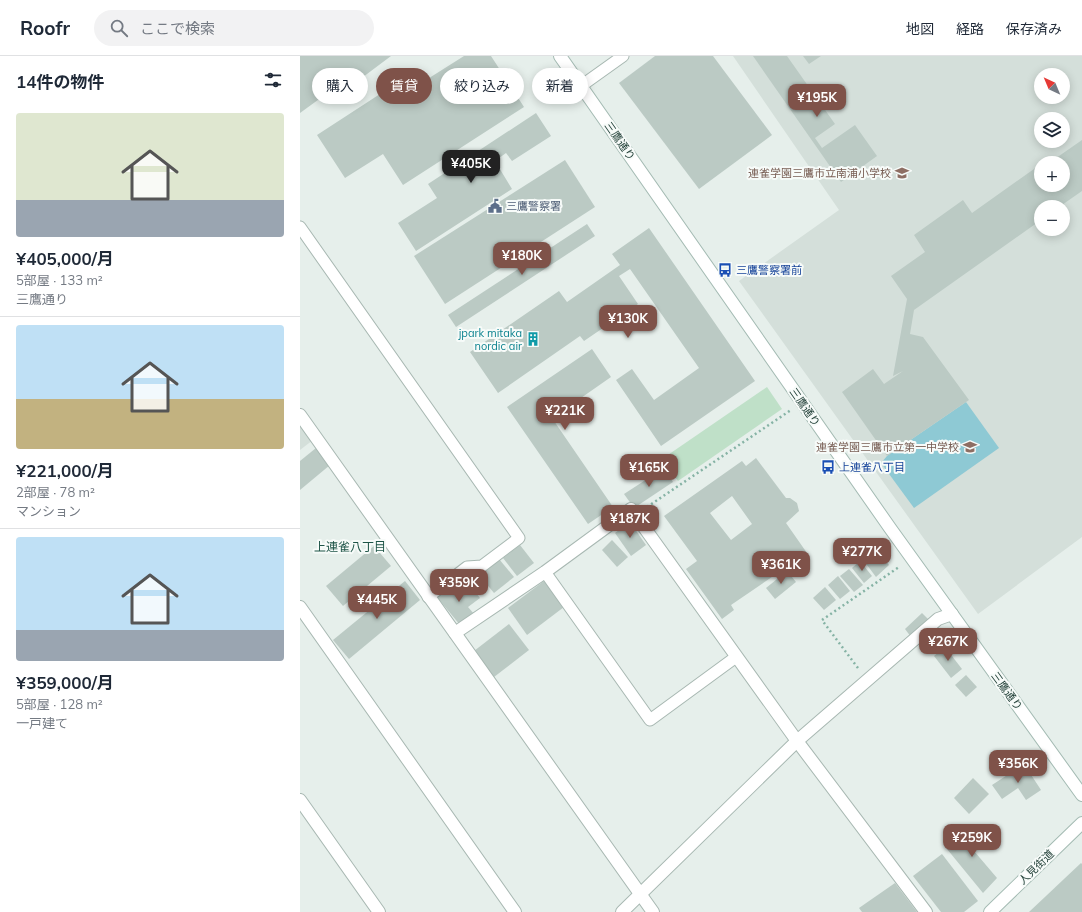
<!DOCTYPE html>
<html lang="ja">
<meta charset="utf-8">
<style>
:root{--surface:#fff;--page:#f2f2f3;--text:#1f2937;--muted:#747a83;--line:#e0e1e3;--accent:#7f5249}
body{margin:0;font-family:Mulish,"Noto Sans JP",sans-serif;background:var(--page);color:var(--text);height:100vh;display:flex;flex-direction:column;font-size:15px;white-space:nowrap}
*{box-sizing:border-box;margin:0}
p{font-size:13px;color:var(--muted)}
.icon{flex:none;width:22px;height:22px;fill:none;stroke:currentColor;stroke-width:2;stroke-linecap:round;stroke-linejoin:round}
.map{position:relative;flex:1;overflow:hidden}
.side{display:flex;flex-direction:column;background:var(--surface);width:300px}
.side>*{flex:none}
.top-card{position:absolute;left:12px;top:12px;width:380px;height:36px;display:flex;gap:8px}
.needle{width:26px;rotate:316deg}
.controls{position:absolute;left:734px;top:12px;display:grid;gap:8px}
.controls a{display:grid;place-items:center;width:36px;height:36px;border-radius:50%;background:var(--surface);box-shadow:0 2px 10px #0003;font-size:20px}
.price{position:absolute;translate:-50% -34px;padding:0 9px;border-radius:8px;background:var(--accent);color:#fff;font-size:13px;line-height:26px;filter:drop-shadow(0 1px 2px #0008)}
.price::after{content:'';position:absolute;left:50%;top:24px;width:12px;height:9px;margin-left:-6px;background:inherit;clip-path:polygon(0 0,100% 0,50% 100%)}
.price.on{background:#222;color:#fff}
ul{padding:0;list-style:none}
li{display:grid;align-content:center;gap:8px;height:212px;padding:0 16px}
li+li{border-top:1px solid var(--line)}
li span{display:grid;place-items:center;height:124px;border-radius:4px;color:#555}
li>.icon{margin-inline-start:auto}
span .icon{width:72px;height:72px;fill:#fffc;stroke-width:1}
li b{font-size:17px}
h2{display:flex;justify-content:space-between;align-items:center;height:48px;padding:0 16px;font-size:17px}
.tag{padding:0 14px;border-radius:18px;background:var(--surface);box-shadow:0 2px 10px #0003;font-size:14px;line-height:36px}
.tag.on{background:var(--accent);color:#fff}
header{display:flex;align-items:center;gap:24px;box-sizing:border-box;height:56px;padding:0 20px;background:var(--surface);border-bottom:1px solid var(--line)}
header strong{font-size:19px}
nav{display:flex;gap:22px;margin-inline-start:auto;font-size:14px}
.search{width:280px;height:36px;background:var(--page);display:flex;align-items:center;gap:10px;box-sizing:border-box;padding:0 14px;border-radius:22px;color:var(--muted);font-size:15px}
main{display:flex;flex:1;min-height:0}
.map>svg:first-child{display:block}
.built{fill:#d4dfda;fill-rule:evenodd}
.green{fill:#bfe0c8}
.water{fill:#8ec9d4}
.building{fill:#bbcac4;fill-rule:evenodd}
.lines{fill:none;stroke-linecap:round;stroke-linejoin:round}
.service-casing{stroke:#a8b8b2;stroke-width:13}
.minor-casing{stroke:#a8b8b2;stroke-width:14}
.secondary-casing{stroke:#a4bbb3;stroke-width:14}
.path{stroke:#86b3a5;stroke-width:2.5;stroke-dasharray:2 3;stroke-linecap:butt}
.service{stroke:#fff;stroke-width:11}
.minor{stroke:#fff;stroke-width:12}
.secondary{stroke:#fff;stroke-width:12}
.labels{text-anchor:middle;stroke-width:4;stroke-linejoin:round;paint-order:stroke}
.street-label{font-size:11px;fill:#24423a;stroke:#f7fbf9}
.education-label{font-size:11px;fill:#785e54;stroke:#f7fbf9;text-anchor:end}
.service-label{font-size:11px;fill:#4e5e75;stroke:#f7fbf9;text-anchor:start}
.transit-label{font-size:11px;fill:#164399;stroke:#f7fbf9;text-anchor:start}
.culture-label{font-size:11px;fill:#0d838f;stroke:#f7fbf9;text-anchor:end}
.neighbourhood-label{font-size:12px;fill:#1f5548;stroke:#f7fbf9}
</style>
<header>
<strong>Roofr</strong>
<div class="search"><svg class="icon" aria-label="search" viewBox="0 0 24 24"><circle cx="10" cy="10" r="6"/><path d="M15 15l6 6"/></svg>ここで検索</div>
<nav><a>地図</a><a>経路</a><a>保存済み</a></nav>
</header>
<main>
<section class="side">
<h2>14件の物件<svg class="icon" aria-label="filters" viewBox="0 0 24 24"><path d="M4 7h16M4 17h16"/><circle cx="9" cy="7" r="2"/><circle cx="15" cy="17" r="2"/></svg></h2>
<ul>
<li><span style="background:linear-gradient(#dfe7d0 70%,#9aa5b1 0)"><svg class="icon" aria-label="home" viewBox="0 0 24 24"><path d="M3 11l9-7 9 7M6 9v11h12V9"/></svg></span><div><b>¥405,000/月</b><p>5部屋 · 133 m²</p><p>三鷹通り</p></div></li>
<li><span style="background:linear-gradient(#bfe0f5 60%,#c2b280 0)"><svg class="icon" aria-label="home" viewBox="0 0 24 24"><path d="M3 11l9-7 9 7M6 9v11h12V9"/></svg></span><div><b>¥221,000/月</b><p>2部屋 · 78 m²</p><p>マンション</p></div></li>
<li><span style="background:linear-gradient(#bfe0f5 75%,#9aa5b1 0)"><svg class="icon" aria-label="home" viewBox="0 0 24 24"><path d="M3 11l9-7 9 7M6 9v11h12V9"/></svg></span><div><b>¥359,000/月</b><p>5部屋 · 128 m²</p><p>一戸建て</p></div></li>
</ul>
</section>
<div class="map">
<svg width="782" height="856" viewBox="0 0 782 856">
<rect width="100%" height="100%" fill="#e6efeb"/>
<g class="built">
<path d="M433 0H782V481L678 558 439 225 539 154ZM741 19H763V41H741ZM741 63H763V85H741ZM741 107H763V129H741ZM741 151H763V173H741Z"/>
<polygon points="0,366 13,384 0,394"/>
</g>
<polygon class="green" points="467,331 482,353 378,425 362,403"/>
<polygon class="water" points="666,346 699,392 614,452 581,407 587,400"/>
<g class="building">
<polygon points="0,0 91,0 27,48 22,41 0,57"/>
<polygon points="164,0 191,0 224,51 103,129 83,98 45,122 17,79 100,25 107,36"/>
<polygon points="355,0 413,0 472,79 399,133 319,27"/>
<polygon points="453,0 487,0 535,68 515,82 522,92 555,69 577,100 541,126"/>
<polygon points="503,0 521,0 509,8"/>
<polygon points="236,57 251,80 212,105 206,97 195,105 212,133 116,195 98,167 137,142 128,128"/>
<polygon points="782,84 782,135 759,151 741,151 741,164 614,254 610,278 623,281 669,344 587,400 542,336 573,313 584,328 603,315 593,320 607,243 591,220 625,196 614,179 663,144 672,157 741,108 741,129 763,129 763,107 749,107"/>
<polygon points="265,104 295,151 145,248 114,200"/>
<polygon points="287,168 295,180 156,271 148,259"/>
<polygon points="349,172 455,325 361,390 316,324 332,313 354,344 399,312 330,213 319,220 338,248 284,285 280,280 198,337 170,296 259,235 267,246 320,209 312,198"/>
<polygon points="292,293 311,321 258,358 247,342 241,346 313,451 288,468 207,351"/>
<polygon points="16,392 30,409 0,434 0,405"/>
<path d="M456 402 486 442H490L497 447 499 455 486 467 507 497 431 549 434 554 422 563 386 513 397 505 364 460 442 405 446 410ZM432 440 452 468 431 484 410 457Z"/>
<polygon points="364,412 373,426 334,452 324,438"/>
<polygon points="330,466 346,489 331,500 315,477"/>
<polygon points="312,484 328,501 317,511 302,494"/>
<polygon points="220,489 234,507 217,520 203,502"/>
<polygon points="74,490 91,510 43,550 26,530"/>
<polygon points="578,494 589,509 576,521 564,505"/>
<polygon points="199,503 214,521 194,537 180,520"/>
<polygon points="560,505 572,520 564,527 552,512"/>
<polygon points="549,513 563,529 554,536 540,520"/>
<polygon points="487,515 496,526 475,543 466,532"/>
<polygon points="538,520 550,535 540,543 528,529"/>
<polygon points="105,525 120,544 49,603 33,584"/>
<polygon points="244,525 264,551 227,579 208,552"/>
<polygon points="168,527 180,542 168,551 174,558 160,569 137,541 149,531 154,538"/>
<polygon points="525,531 536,544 524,554 513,542"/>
<polygon points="622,557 629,564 611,581 605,573"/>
<polygon points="209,568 229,594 194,621 174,595"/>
<polygon points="633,574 643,583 630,595 621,586"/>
<polygon points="645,591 662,613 651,622 634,600"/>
<polygon points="666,619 677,631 666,641 655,629"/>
<polygon points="724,708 741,734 726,744 718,732 702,743 692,729"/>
<polygon points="673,722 689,738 669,758 654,742"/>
<polygon points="673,769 686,783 674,795 697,822 683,837 647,793"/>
<polygon points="642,798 678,845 664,856 641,856 613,820"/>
<polygon points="781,807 782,808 782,856 729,856"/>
<polygon points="595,827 617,856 562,856 559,852"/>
</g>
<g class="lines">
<defs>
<g id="service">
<polyline points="281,30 323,0"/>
<polyline points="0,171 219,482 182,510 167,511 128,541"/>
<polyline points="245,516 350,664 436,601"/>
</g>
<g id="minor">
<polyline points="0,359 353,856"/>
<polyline points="0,551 215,856"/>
<polyline points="155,577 245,516 331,453 497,685 626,856"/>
<polyline points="0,744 79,856"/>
<polyline points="322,856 497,685 638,563 652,558"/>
</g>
<g id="secondary">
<polyline points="260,0 590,472 782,739"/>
<polyline points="690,856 782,767"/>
</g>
</defs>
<use href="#service" class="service-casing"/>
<use href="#minor" class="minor-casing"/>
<use href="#secondary" class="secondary-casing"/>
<g class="path">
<polyline points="347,451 491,354"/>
<polyline points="558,612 522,564 599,511"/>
</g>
<use href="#service" class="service"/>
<use href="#minor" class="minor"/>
<use href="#secondary" class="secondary"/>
</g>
<defs>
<symbol id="school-bare" viewBox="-9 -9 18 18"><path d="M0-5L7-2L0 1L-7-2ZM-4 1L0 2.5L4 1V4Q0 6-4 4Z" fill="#8d6e63" stroke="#f7fbf9" stroke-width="2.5" paint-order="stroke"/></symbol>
<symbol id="civic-bare" viewBox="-9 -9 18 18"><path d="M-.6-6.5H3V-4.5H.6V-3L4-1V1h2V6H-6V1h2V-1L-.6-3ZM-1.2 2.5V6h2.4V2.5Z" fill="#5c6f8a" stroke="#f7fbf9" stroke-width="2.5" paint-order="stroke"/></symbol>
<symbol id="bus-bare" viewBox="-9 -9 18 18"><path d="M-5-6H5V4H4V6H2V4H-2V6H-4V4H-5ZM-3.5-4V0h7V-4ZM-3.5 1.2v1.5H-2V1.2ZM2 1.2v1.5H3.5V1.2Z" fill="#1a4fb4" stroke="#f7fbf9" stroke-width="2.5" paint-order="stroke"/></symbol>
<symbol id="building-bare" viewBox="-9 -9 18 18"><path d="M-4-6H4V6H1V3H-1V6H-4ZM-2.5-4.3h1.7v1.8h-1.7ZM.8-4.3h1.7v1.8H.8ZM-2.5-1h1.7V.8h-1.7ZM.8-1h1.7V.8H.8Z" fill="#0f9aa8" stroke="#f7fbf9" stroke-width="2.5" paint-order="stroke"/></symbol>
</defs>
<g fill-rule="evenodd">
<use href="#school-bare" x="592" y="107" width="20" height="20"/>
<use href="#civic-bare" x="185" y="140" width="20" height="20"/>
<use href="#bus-bare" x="415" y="204" width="20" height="20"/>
<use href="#building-bare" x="223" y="273" width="20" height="20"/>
<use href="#school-bare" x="660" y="381" width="20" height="20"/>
<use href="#bus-bare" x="518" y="401" width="20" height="20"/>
</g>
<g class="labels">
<g class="street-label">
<text transform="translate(320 85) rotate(55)" y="4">三鷹通り</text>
<text transform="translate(505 351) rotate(55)" y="4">三鷹通り</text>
<text transform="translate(707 635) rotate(54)" y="4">三鷹通り</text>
<text transform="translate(736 811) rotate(-44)" y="4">人見街道</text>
</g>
<g class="education-label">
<text x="591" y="121">連雀学園三鷹市立南浦小学校</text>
<text x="659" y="395">連雀学園三鷹市立第一中学校</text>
</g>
<g class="service-label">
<text x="206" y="154">三鷹警察署</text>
</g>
<g class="transit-label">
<text x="436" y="218">三鷹警察署前</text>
<text x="539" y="415">上連雀八丁目</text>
</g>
<g class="culture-label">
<text x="222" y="281">jpark mitaka<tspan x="222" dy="13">nordic air</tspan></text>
</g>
<g class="neighbourhood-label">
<text x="50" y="495">上連雀八丁目</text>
</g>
</g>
</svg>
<div class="controls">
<a><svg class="needle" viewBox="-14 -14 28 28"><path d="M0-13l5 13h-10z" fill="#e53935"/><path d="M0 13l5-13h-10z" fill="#747a83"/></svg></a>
<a><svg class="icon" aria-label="layers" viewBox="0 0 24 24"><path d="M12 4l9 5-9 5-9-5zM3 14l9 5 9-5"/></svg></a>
<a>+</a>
<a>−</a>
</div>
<b class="price" style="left:517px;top:62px">¥195K</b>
<b class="price on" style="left:171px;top:128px">¥405K</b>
<b class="price" style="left:222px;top:220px">¥180K</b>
<b class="price" style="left:328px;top:283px">¥130K</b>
<b class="price" style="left:265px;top:375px">¥221K</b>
<b class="price" style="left:349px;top:432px">¥165K</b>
<b class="price" style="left:330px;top:483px">¥187K</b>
<b class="price" style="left:562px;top:516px">¥277K</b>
<b class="price" style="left:481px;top:529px">¥361K</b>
<b class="price" style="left:159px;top:547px">¥359K</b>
<b class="price" style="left:77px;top:564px">¥445K</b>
<b class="price" style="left:648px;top:606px">¥267K</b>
<b class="price" style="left:718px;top:728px">¥356K</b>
<b class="price" style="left:672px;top:802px">¥259K</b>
<div class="top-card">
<a class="tag">購入</a>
<a class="tag on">賃貸</a>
<a class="tag">絞り込み</a>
<a class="tag">新着</a>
</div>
</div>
</main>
